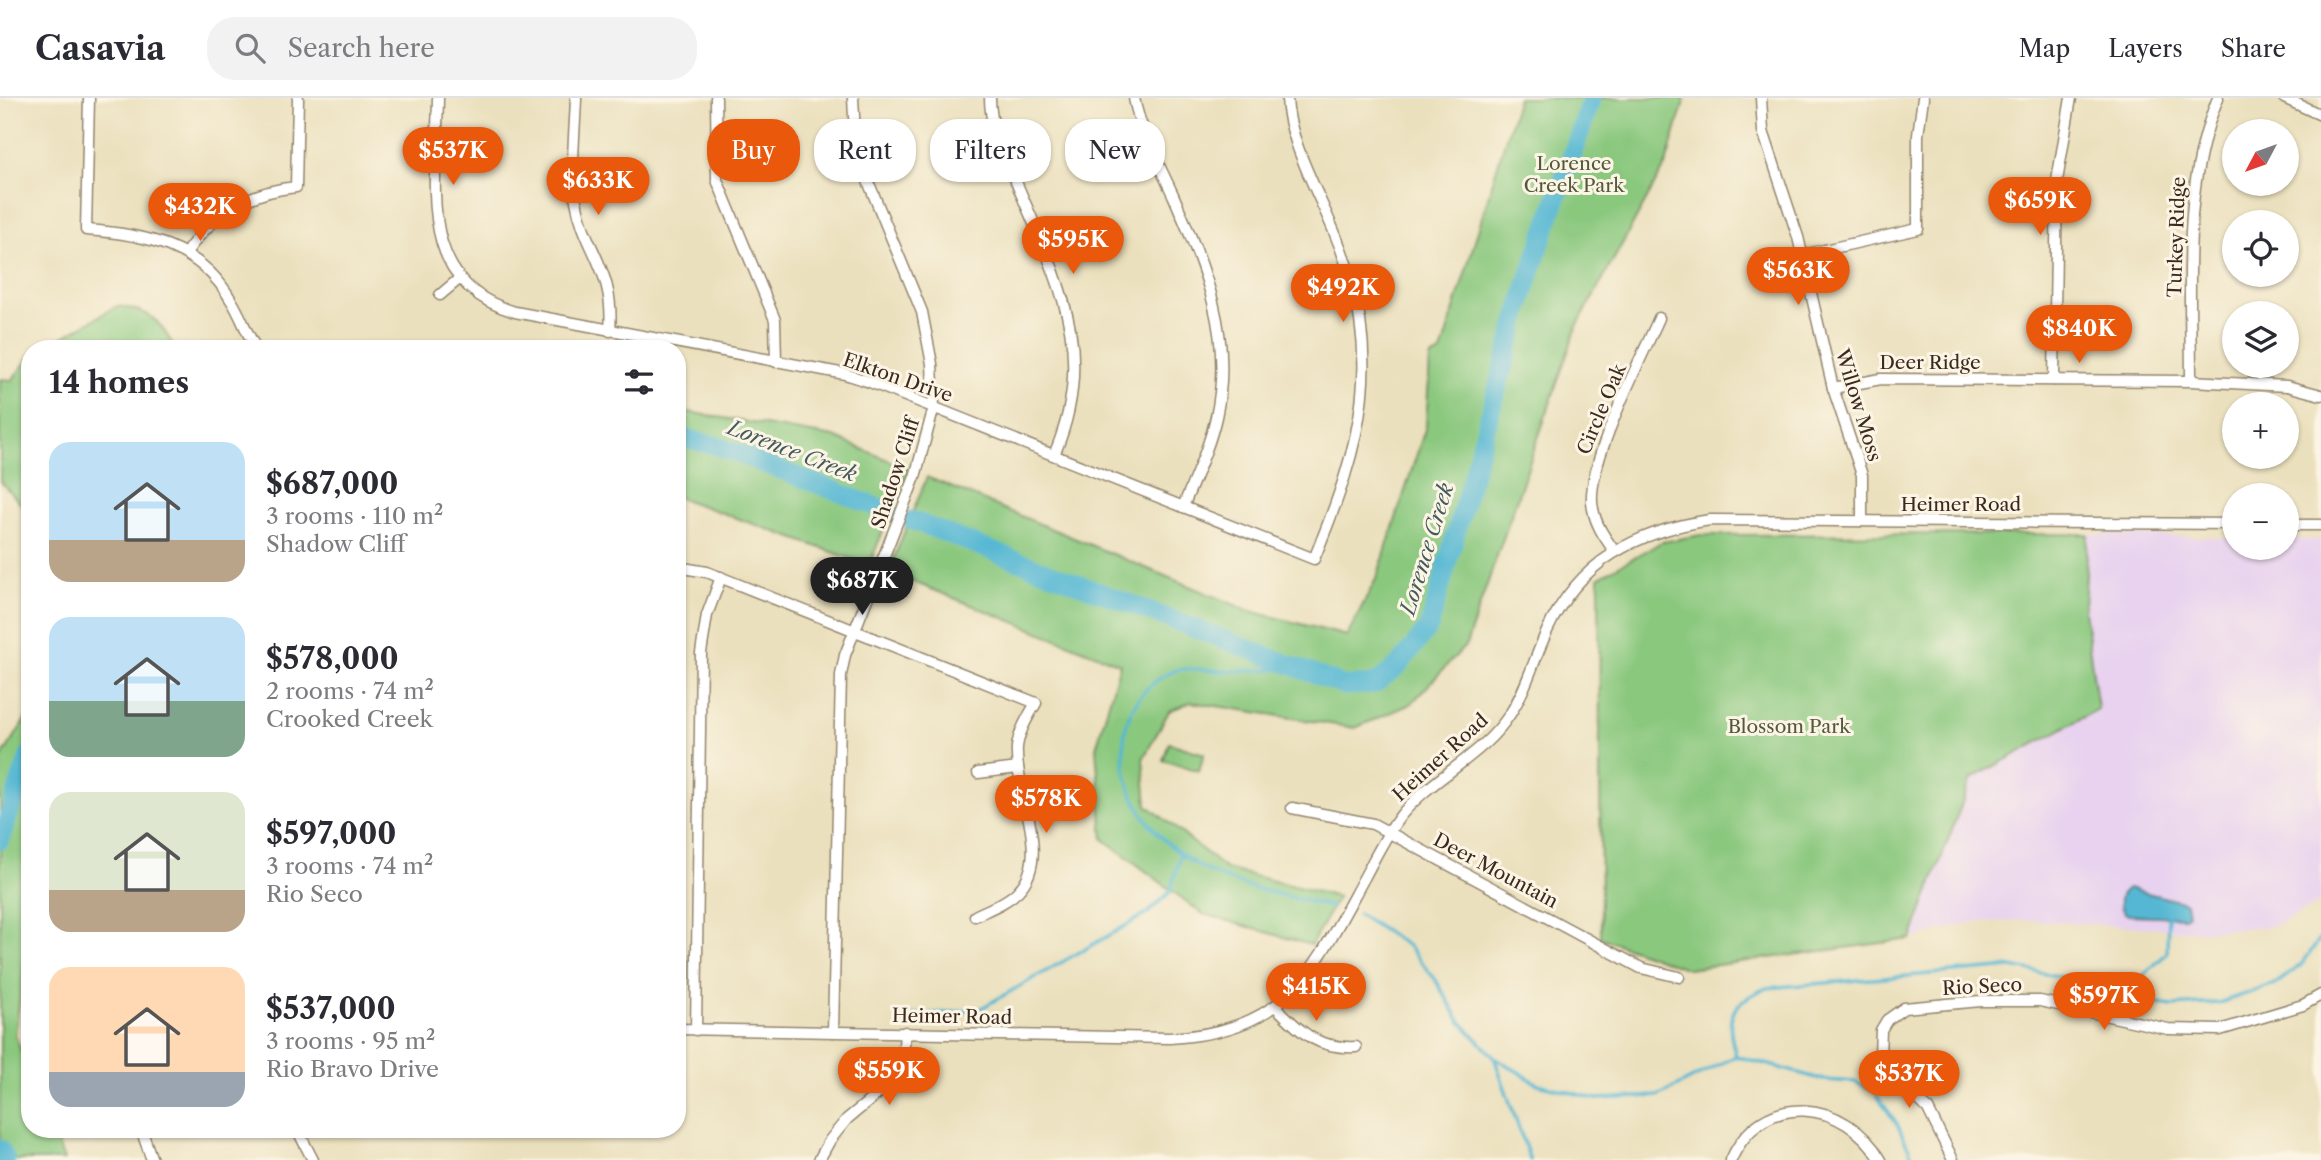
<!DOCTYPE html>
<meta charset="utf-8">
<style>
:root{--surface:#fff;--page:#f2f2f3;--text:#2b2b33;--muted:#7c7c81;--line:#e1e1e2;--accent:#ea580c}
body{margin:0;font-family:"Libre Caslon Text",serif;background:var(--page);color:var(--text);height:100vh;display:flex;flex-direction:column;font-size:26px;white-space:nowrap}
*{box-sizing:border-box;margin:0}
p{font-size:23px;color:var(--muted)}
.icon{flex:none;width:38px;height:38px;fill:none;stroke:currentColor;stroke-width:2;stroke-linecap:round;stroke-linejoin:round}
.map{position:relative;flex:1;overflow:hidden}
.details{position:absolute;left:21px;top:242px;width:665px;height:798px;display:flex;flex-direction:column;background:var(--surface);border-radius:28px;box-shadow:0 2px 5px #0004}
.details>*{flex:none}
.hud{position:absolute;left:707px;top:21px;width:665px;height:63px;display:flex;gap:14px}
.needle{width:46px;rotate:229deg}
.fabs{position:absolute;left:2222px;top:21px;display:grid;gap:14px}
.fabs a{display:grid;place-items:center;width:77px;height:77px;border-radius:50%;background:var(--surface);box-shadow:0 2px 5px #0004;font-size:35px}
.price{position:absolute;translate:-50% -60px;padding:0 16px;border-radius:24px;background:var(--accent);color:#fff;font-size:23px;line-height:46px;filter:drop-shadow(0 2px 4px #0008)}
.price::after{content:'';position:absolute;left:50%;top:42px;width:21px;height:16px;margin-left:-10px;background:inherit;clip-path:polygon(0 0,100% 0,50% 100%)}
.price.current{background:#222;color:#fff}
ul{padding:0;list-style:none}
li{display:flex;align-items:center;gap:21px;height:175px;padding:0 28px}
li span{display:grid;place-items:center;flex:none;width:196px;height:140px;border-radius:21px;color:#555}
li>.icon{margin-inline-start:auto}
span .icon{width:84px;height:84px;fill:#fffc;stroke-width:1}
li b{font-size:30px}
h2{display:flex;justify-content:space-between;align-items:center;height:84px;padding:0 28px;font-size:30px}
.tag{padding:0 24px;border-radius:28px;background:var(--surface);box-shadow:0 2px 5px #0004;font-size:24px;line-height:63px}
.tag.current{background:var(--accent);color:#fff}
header{display:flex;align-items:center;gap:42px;box-sizing:border-box;height:98px;padding:0 35px;background:var(--surface);border-bottom:2px solid var(--line)}
header strong{font-size:33px}
nav{display:flex;gap:38px;margin-inline-start:auto;font-size:24px}
.search{width:490px;height:63px;background:var(--page);display:flex;align-items:center;gap:18px;box-sizing:border-box;padding:0 24px;border-radius:28px;color:var(--muted);font-size:26px}
.map>svg:first-child{display:block}
.built{fill:#e8d2ef}
.green{fill:#8ac87e;stroke:#62794e;stroke-width:2}
.water{fill:#55b7d3;stroke:#487078;stroke-width:2}
.lines{fill:none;stroke-linecap:round;stroke-linejoin:round}
.stream{stroke:#55b7d3;stroke-width:3.5}
.river{stroke:#55b7d3;stroke-width:19}
.minor-casing{stroke:#93856e;stroke-width:13}
.minor{stroke:#fff;stroke-width:10}
.labels{text-anchor:middle;stroke-width:6;stroke-linejoin:round;paint-order:stroke}
.park-label{font-size:19px;fill:#53593b;stroke:#fcf5e5}
.street-label{font-size:19px;fill:#3b2a1e;stroke:#fcf5e5}
.water-label{font-size:21px;font-style:italic;fill:#445b5d;stroke:#fcf5e5}
</style>
<header>
<strong>Casavia</strong>
<div class="search"><svg class="icon" aria-label="search" viewBox="0 0 24 24"><circle cx="10" cy="10" r="6"/><path d="M15 15l6 6"/></svg>Search here</div>
<nav><a>Map</a><a>Layers</a><a>Share</a></nav>
</header>
<div class="map">
<svg width="2321" height="1062" viewBox="0 0 2321 1062">
<rect width="100%" height="100%" fill="#fcf5e5"/>
<filter id="ink" filterUnits="userSpaceOnUse"><feTurbulence type="fractalNoise" baseFrequency=".0143" numOctaves="2"/><feDisplacementMap in="SourceGraphic" scale="14" xChannelSelector="R" yChannelSelector="G"/><feConvolveMatrix kernelMatrix="1 2 1 2 8 2 1 2 1" color-interpolation-filters="sRGB"/></filter>
<filter id="wash" filterUnits="userSpaceOnUse"><feTurbulence type="fractalNoise" baseFrequency=".00686" numOctaves="4" result="noise"/><feDisplacementMap in="SourceGraphic" scale="28" xChannelSelector="R" yChannelSelector="G"/><feGaussianBlur stdDeviation="1.57" result="paint"/><feColorMatrix in="noise" values="0 0 0 0 0 0 0 0 0 0 0 0 0 0 0 0 0 1.4 0 .05"/><feComposite in="paint" operator="in"/></filter>
<g filter="url(#wash)">
<rect width="100%" height="100%" fill="#ebe0bd"/>
<polygon class="built" points="2088,436 2235,440 2235,450 2287,450 2287,441 2321,442 2321,804 2274,828 2201,833 2030,822 1972,824 1911,841 1971,681 2098,611 2084,513"/>
<g class="green">
<polygon points="1518,0 1685,0 1666,66 1577,228 1466,547 1411,606 1355,630 1191,604 1169,613 1143,661 1147,707 1226,771 1338,799 1311,847 1203,816 1103,741 1096,650 1120,566 888,474 927,379 1247,512 1347,538 1377,479 1426,328 1430,260 1441,255"/>
<path d="M117 208C153 214 156 219 175 250H44Z"/>
<polygon points="30,259 30,416 0,383 0,281 12,282"/>
<polygon points="677,312 834,339 909,371 869,467 677,399"/>
<polygon points="2088,436 2084,513 2098,611 1971,681 1911,841 1688,871 1601,840 1599,479 1662,444 1701,437"/>
<polygon points="30,614 30,821 15,937 30,975 30,1031 52,1031 64,1062 0,1062 0,662"/>
<polygon points="1169,645 1204,656 1199,673 1163,662"/>
</g>
<path class="water" d="M2128 790 2186 805 2188 816 2184 819 2128 817C2117 809 2117 797 2128 790Z"/>
<g class="lines">
<g class="stream">
<path d="M1299 570C1274 571 1250 573 1225 573 1210 573 1191 568 1177 572 1152 580 1132 603 1126 628 1113 691 1151 741 1204 771 1242 791 1290 798 1331 809"/>
<polyline points="1358,816 1408,848 1435,881 1460,923 1494,959 1538,986 1597,1001 1658,998 1736,958 1824,982 1855,984 1873,992 1897,1026 1914,1062"/>
<polyline points="2123,897 2167,855 2168,819"/>
<polyline points="903,918 978,912 1148,815 1170,794 1181,756"/>
<path d="M1736 958C1725 919 1728 907 1766 890L2012 869 2086 884 2143 904 2172 908 2219 905 2277 885 2301 867 2321 840"/>
<polyline points="1494,959 1530,1062"/>
</g>
<g class="river">
<polyline points="677,339 718,348 890,414"/>
<polyline points="911,422 1345,588 1375,586 1399,567 1429,529 1530,176 1592,0"/>
<polyline points="0,742 30,656"/>
<polyline points="0,1051 6,1062"/>
</g>
</g>
</g>
<g filter="url(#ink)">
<g class="lines">
<defs>
<g id="minor">
<path d="M89 0 86 132C144 136 200 147 231 202 241 217 246 235 256 250"/>
<path d="M438 0C437 84 413 184 515 214L845 276 870 284 1314 461C1362 345 1386 258 1335 136 1319 96 1288 42 1287 0"/>
<path d="M576 0C575 34 570 70 576 103 585 154 615 171 610 233"/>
<polyline points="716,0 717,82 775,222 776,264"/>
<path d="M990 0C990 31 1005 58 1017 86 1057 181 1099 254 1054 357"/>
<path d="M1134 0C1140 33 1160 68 1174 99 1205 171 1234 238 1216 319 1209 350 1195 379 1183 409"/>
<polyline points="1761,0 1763,33 1798,139 1833,290 1862,377 1862,423"/>
<polyline points="2284,0 2321,17"/>
<path d="M186 155C213 116 247 94 296 89L298 0"/>
<polyline points="1802,157 1918,131 1918,37 1923,0"/>
<polyline points="440,197 459,181"/>
<polyline points="2054,282 2057,83 2071,0"/>
<path d="M2191 283C2191 188 2181 90 2218 0"/>
<polyline points="1833,290 1881,281 2191,283 2287,288 2321,297"/>
<polyline points="2287,427 2321,427"/>
<path d="M1615 454C1606 441 1596 428 1593 411 1583 371 1641 262 1659 220"/>
<path d="M677 469 707 474 1036 605C1028 619 1019 633 1017 649 1014 693 1054 759 1017 794 1006 805 989 811 975 818"/>
<polyline points="978,675 1018,670"/>
<polyline points="1292,710 1373,726 1641,870 1679,879"/>
<path d="M1276 909C1302 935 1317 951 1356 949"/>
<path d="M677 931 1169 940C1289 933 1312 875 1364 780 1376 758 1386 736 1402 716 1434 678 1483 658 1510 616 1527 590 1534 561 1547 533 1579 463 1637 433 1710 422L2235 426"/>
<polyline points="696,932 701,555 707,517 721,479"/>
<polyline points="833,934 841,577 845,557 915,379 934,309 932,266 922,214 856,54 853,0"/>
<polyline points="141,1031 152,1062"/>
<polyline points="297,1031 313,1062"/>
<polyline points="819,1062 830,1042 847,1021 896,981 903,962 905,934"/>
<path d="M1731 1062C1762 991 1845 1001 1881 1062"/>
<polyline points="1953,1062 1928,1011 1892,975 1880,958 1881,932 1887,922 1904,910 1981,903 2040,903 2168,931 2220,932 2303,907 2321,897"/>
</g>
</defs>
<use href="#minor" class="minor-casing"/>
<use href="#minor" class="minor"/>
</g>
</g>
<g class="labels">
<g class="park-label">
<text x="1574" y="72">Lorence<tspan x="1574" dy="22">Creek Park</tspan></text>
<text x="1789" y="635">Blossom Park</text>
</g>
<g class="street-label">
<text transform="translate(2176 139) rotate(-88)" y="7">Turkey Ridge</text>
<text x="1930" y="271">Deer Ridge</text>
<text transform="translate(898 279) rotate(19)" y="7">Elkton Drive</text>
<text transform="translate(1859 307) rotate(73)" y="7">Willow Moss</text>
<text transform="translate(1601 311) rotate(-67)" y="7">Circle Oak</text>
<text transform="translate(895 375) rotate(-72)" y="7">Shadow Cliff</text>
<text x="1961" y="413">Heimer Road</text>
<text transform="translate(1440 659) rotate(-42)" y="7">Heimer Road</text>
<text transform="translate(1496 772) rotate(28)" y="7">Deer Mountain</text>
<text transform="translate(1982 888) rotate(-3)" y="7">Rio Seco</text>
<text transform="translate(952 918) rotate(1)" y="7">Heimer Road</text>
</g>
<g class="water-label">
<text transform="translate(792 353) rotate(21)" y="7">Lorence Creek</text>
<text transform="translate(1427 451) rotate(-73)" y="7">Lorence Creek</text>
</g>
</g>
</svg>
<div class="fabs">
<a><svg class="needle" viewBox="-14 -14 28 28"><path d="M0-13l5 13h-10z" fill="#e53935"/><path d="M0 13l5-13h-10z" fill="#7c7c81"/></svg></a>
<a><svg class="icon" aria-label="locate" viewBox="0 0 24 24"><circle cx="12" cy="12" r="6"/><path d="M12 2v4M12 18v4M2 12h4M18 12h4"/></svg></a>
<a><svg class="icon" aria-label="layers" viewBox="0 0 24 24"><path d="M12 4l9 5-9 5-9-5zM3 14l9 5 9-5"/></svg></a>
<a>+</a>
<a>−</a>
</div>
<b class="price" style="left:453px;top:89px">$537K</b>
<b class="price" style="left:598px;top:119px">$633K</b>
<b class="price" style="left:2040px;top:139px">$659K</b>
<b class="price" style="left:200px;top:145px">$432K</b>
<b class="price" style="left:1073px;top:178px">$595K</b>
<b class="price" style="left:1798px;top:209px">$563K</b>
<b class="price" style="left:1343px;top:226px">$492K</b>
<b class="price" style="left:2079px;top:267px">$840K</b>
<b class="price current" style="left:862px;top:519px">$687K</b>
<b class="price" style="left:1046px;top:737px">$578K</b>
<b class="price" style="left:1316px;top:925px">$415K</b>
<b class="price" style="left:2104px;top:934px">$597K</b>
<b class="price" style="left:889px;top:1009px">$559K</b>
<b class="price" style="left:1909px;top:1012px">$537K</b>
<div class="hud">
<a class="tag current">Buy</a>
<a class="tag">Rent</a>
<a class="tag">Filters</a>
<a class="tag">New</a>
</div>
<section class="details">
<h2>14 homes<svg class="icon" aria-label="filters" viewBox="0 0 24 24"><path d="M4 7h16M4 17h16"/><circle cx="9" cy="7" r="2"/><circle cx="15" cy="17" r="2"/></svg></h2>
<ul>
<li><span style="background:linear-gradient(#bfe0f5 70%,#b9a48a 0)"><svg class="icon" aria-label="home" viewBox="0 0 24 24"><path d="M3 11l9-7 9 7M6 9v11h12V9"/></svg></span><div><b>$687,000</b><p>3 rooms · 110 m²</p><p>Shadow Cliff</p></div></li>
<li><span style="background:linear-gradient(#bfe0f5 60%,#7fa58c 0)"><svg class="icon" aria-label="home" viewBox="0 0 24 24"><path d="M3 11l9-7 9 7M6 9v11h12V9"/></svg></span><div><b>$578,000</b><p>2 rooms · 74 m²</p><p>Crooked Creek</p></div></li>
<li><span style="background:linear-gradient(#dfe7d0 70%,#b9a48a 0)"><svg class="icon" aria-label="home" viewBox="0 0 24 24"><path d="M3 11l9-7 9 7M6 9v11h12V9"/></svg></span><div><b>$597,000</b><p>3 rooms · 74 m²</p><p>Rio Seco</p></div></li>
<li><span style="background:linear-gradient(#ffd9b3 75%,#9aa5b1 0)"><svg class="icon" aria-label="home" viewBox="0 0 24 24"><path d="M3 11l9-7 9 7M6 9v11h12V9"/></svg></span><div><b>$537,000</b><p>3 rooms · 95 m²</p><p>Rio Bravo Drive</p></div></li>
</ul>
</section>
</div>
